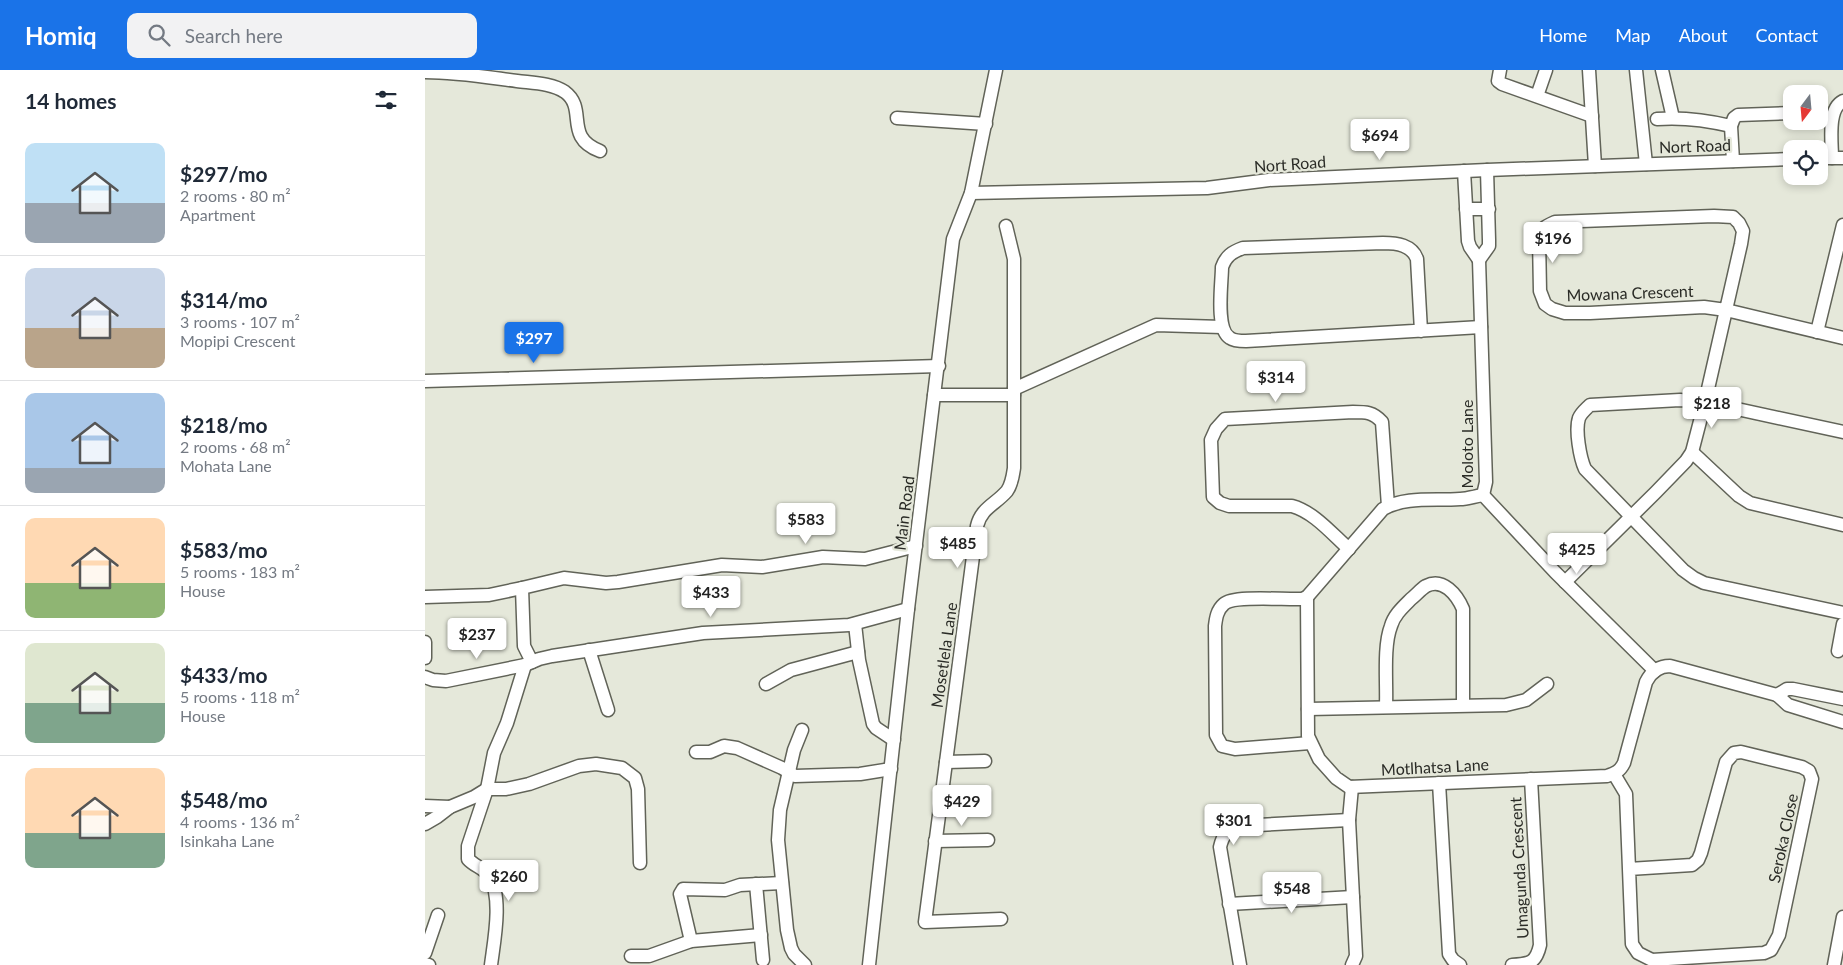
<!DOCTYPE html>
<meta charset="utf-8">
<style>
:root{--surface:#fff;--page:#f2f2f3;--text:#1f2937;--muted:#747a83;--line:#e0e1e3;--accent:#1a73e8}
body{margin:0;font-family:Lato,sans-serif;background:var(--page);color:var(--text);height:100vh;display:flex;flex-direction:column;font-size:19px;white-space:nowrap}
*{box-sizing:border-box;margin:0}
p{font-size:16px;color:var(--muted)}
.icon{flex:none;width:28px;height:28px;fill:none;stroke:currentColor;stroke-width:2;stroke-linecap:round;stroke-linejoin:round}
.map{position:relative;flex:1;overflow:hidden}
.panel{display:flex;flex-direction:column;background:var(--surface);width:425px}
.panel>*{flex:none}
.needle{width:32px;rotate:196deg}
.tools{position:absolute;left:1358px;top:15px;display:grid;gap:10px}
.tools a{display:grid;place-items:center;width:45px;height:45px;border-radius:10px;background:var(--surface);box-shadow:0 2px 8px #0003;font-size:25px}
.price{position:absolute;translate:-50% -42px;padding:0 11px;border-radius:5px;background:#fff;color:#222;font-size:16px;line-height:32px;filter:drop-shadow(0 1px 2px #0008)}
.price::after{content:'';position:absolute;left:50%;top:30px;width:15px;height:11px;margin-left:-8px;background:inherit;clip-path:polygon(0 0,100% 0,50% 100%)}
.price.current{background:var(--accent);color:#fff}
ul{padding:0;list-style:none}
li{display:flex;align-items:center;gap:15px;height:125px;padding:0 25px}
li+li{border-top:1px solid var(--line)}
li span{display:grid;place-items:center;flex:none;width:140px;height:100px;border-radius:10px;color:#555}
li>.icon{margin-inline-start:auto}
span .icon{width:60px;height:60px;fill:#fffc;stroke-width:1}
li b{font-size:21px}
h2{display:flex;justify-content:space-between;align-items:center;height:60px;padding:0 25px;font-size:21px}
header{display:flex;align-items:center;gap:30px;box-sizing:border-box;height:70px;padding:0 25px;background:var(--accent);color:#fff}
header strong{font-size:24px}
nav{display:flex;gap:28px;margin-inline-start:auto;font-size:18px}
.search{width:350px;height:45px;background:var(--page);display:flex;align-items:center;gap:12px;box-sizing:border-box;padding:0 18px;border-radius:10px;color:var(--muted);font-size:19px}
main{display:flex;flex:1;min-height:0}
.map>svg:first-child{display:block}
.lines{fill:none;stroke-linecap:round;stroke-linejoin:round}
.minor-casing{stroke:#616358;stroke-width:15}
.minor{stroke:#fff;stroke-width:12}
.labels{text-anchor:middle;stroke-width:4.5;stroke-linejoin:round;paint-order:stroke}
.street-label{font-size:16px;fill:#2a2b26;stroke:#e5e8da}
</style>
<header>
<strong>Homiq</strong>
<div class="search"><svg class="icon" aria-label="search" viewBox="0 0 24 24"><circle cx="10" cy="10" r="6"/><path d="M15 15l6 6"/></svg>Search here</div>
<nav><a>Home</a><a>Map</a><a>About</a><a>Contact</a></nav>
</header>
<main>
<section class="panel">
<h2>14 homes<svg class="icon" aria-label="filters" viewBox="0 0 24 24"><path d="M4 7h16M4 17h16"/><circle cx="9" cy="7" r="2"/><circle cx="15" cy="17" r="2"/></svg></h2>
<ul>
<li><span style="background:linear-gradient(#bfe0f5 60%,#9aa5b1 0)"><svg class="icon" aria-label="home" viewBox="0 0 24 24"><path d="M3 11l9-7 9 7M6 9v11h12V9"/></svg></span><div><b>$297/mo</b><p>2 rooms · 80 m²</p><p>Apartment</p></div></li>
<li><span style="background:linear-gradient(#c9d6e8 60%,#b9a48a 0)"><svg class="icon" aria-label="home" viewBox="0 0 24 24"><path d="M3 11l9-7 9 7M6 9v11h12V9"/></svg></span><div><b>$314/mo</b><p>3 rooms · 107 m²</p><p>Mopipi Crescent</p></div></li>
<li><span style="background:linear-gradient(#a9c7e8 75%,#9aa5b1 0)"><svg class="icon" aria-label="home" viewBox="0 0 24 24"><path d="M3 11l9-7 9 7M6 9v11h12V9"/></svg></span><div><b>$218/mo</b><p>2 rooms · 68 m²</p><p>Mohata Lane</p></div></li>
<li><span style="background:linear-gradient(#ffd9b3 65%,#8fb573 0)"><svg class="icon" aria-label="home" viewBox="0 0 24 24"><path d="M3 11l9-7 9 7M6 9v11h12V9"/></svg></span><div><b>$583/mo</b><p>5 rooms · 183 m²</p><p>House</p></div></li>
<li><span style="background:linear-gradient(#dfe7d0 60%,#7fa58c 0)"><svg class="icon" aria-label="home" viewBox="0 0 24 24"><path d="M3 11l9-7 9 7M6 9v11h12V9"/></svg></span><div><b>$433/mo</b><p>5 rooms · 118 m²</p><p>House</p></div></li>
<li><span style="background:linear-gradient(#ffd9b3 65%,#7fa58c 0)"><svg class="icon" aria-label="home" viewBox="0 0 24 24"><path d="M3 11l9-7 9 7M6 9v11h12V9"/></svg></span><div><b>$548/mo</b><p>4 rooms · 136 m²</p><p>Isinkaha Lane</p></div></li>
</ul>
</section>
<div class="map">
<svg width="1418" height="895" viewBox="0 0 1418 895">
<rect width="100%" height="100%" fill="#e5e8da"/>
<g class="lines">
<defs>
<g id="minor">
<polyline points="1075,0 1073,11 1077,14 1167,46"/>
<polyline points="1164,0 1170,96"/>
<polyline points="1211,0 1221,94"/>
<polyline points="1237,0 1248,48"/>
<path d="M0 2C31 2 61 7 92 11 107 13 127 13 140 22 163 39 138 67 175 81"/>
<polyline points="1112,26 1121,0"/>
<polyline points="472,48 561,54"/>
<path d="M1232 49C1258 47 1281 50 1306 56"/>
<polyline points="1394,88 1418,88"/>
<path d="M1407 88C1407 72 1402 39 1418 31"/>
<polyline points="1308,91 1306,56 1309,48 1313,45 1366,43"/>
<polyline points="1039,101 1043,171 1045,177 1054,190"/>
<polyline points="546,123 782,118 844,110 1062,100 1366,89"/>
<polyline points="1041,139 1064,139"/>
<polyline points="1054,190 1061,412 1058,425"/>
<polyline points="1054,190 1064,176 1064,170 1062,100"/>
<path d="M996 261 992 189C987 175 972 173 958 173L818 178C807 182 801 186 797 197 797 213 790 259 805 268 809 271 816 271 821 271L1056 257"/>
<polyline points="1392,262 1418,155"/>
<polyline points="0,311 514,296"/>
<polyline points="589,319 731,255 797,257"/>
<polyline points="509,325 589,325"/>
<path d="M1418 362 1280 332 1255 330 1165 335C1161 339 1156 343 1154 348 1150 360 1155 388 1160 399L1258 500 1269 508 1279 513 1418 543"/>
<polyline points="1267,382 1314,426 1325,433 1418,455"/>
<polyline points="1058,425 1130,502 1230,601"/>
<path d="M924 479C907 464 889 442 867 436H804L795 433 788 427 786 370 791 359 800 349 928 342C941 342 948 342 957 352L963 436"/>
<path d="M1140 512 1231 422 1261 391 1267 382 1280 332 1316 174 1318 161 1314 153 1308 147 1289 146 1130 152C1121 156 1116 158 1114 168L1115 221 1120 234 1127 239 1140 243H1165L1279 237 1301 240 1418 268"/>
<polyline points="0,527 64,525 97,518"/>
<path d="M882 527 883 666 894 689 911 708 924 717 1182 706C1191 703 1195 701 1199 693L1221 612C1226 602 1234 596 1245 596L1352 625"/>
<path d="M882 527 877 529C861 530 809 525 799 534 792 540 791 548 790 556L791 665 797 676 810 679 885 673"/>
<path d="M882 527 958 439C981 426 1009 431 1035 429 1043 429 1050 426 1058 425"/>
<polyline points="430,554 434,590 448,654 451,658 469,670"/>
<polyline points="0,572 0,588"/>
<polyline points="164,580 183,640"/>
<polyline points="1413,581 1418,554"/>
<polyline points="107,592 99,576 97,518 139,508 181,513 193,512 297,495 337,497 398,487 440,489 491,476"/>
<polyline points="0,607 8,610 21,611 100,595 114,589 127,586 278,563 424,555 483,539"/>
<polyline points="341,614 366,600 433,582"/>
<polyline points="1352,625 1363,635 1418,652"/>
<polyline points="1352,625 1362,619 1368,619 1418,629"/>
<path d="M961 636C962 614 958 576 966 556 969 545 978 537 986 529 991 525 996 519 1001 516 1018 507 1032 525 1038 539V635"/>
<polyline points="883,639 1081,635 1101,630 1122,614"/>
<polyline points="377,660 369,680 355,740 353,770 362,860 366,878 369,884 380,895"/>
<polyline points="271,682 285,682 299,676 312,678 357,698 370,706 435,704 466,699"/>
<polyline points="521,692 560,691"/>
<polyline points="1189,704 1201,724 1207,874 1213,883 1227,890 1339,883 1346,880 1354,865 1387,709 1384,701 1377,697 1316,682 1309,683 1301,692 1276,783 1273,790 1267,795 1204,799"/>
<polyline points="1014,713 1024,884 1028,890 1035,895"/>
<polyline points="0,736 25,737"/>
<polyline points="0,754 12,747 25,737 49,727 62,719 81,719 104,714 154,696 171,694 197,698 210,708 213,719 215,793"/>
<polyline points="510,771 563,770"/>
<polyline points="331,814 338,890"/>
<polyline points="804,834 928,827"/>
<path d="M576 849 500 852 552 456C556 438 571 434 582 421 587 414 588 405 589 398V189L581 156"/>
<polyline points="266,871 255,824 258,819 300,820 315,815 357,813"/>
<polyline points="0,883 13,845"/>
<polyline points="206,886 224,886 266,871 336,865"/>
<polyline points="0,894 4,895"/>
<path d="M66 895C69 871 78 827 64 806 59 798 49 796 43 789V776L62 719 69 683 82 653 100 595"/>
<polyline points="444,895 483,539 528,169 546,123 571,0"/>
<path d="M815 895 795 777C798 764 803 759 815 756L924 750"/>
<polyline points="927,895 931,886 924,750 927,717"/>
<path d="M1087 895C1105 894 1111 893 1115 875L1106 709"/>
<polyline points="1409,895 1418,847"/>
</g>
</defs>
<use href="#minor" class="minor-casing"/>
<use href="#minor" class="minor"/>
</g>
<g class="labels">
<g class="street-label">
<text transform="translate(1270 76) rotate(-2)" y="6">Nort Road</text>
<text transform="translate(865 94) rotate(-4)" y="6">Nort Road</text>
<text transform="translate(1205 223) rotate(-2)" y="6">Mowana Crescent</text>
<text transform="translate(1042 374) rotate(-90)" y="6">Moloto Lane</text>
<text transform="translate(479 443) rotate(-83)" y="6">Main Road</text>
<text transform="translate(519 585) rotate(-82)" y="6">Mosetlela Lane</text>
<text transform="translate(1010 697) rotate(-3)" y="6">Motlhatsa Lane</text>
<text transform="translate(1358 768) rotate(-78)" y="6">Seroka Close</text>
<text transform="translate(1094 798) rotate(-93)" y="6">Umagunda Crescent</text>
</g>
</g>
</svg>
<div class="tools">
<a><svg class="needle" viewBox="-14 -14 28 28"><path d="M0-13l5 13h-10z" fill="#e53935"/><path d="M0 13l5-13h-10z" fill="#747a83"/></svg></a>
<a><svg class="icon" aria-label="locate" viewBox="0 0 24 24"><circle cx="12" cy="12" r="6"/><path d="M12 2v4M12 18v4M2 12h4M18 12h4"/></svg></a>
</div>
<b class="price" style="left:955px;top:91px">$694</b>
<b class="price" style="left:1128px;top:194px">$196</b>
<b class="price current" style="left:109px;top:294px">$297</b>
<b class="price" style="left:851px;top:333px">$314</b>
<b class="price" style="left:1287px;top:359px">$218</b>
<b class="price" style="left:381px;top:475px">$583</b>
<b class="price" style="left:533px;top:499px">$485</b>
<b class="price" style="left:1152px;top:505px">$425</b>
<b class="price" style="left:286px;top:548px">$433</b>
<b class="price" style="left:52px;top:590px">$237</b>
<b class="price" style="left:537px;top:757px">$429</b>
<b class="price" style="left:809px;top:776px">$301</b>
<b class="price" style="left:84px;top:832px">$260</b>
<b class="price" style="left:867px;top:844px">$548</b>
</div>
</main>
